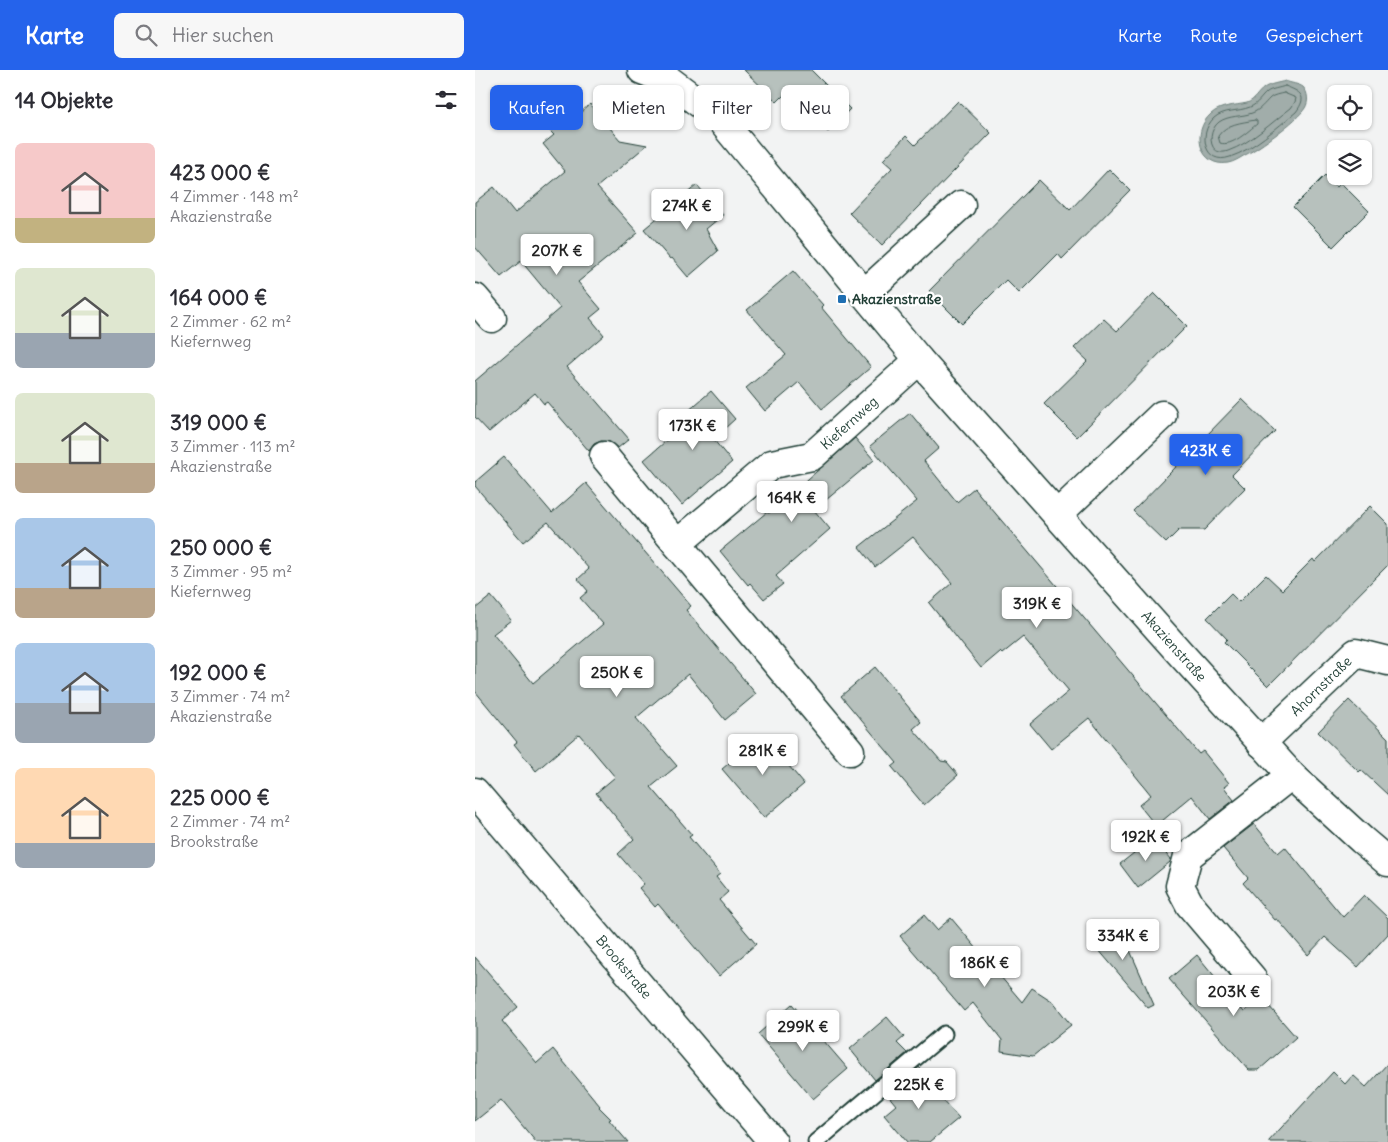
<!DOCTYPE html>
<html lang="de">
<meta charset="utf-8">
<style>
:root{--surface:#fff;--page:#f7f7f7;--text:#2b2b33;--muted:#7c7c81;--accent:#2563eb}
body{margin:0;font-family:Delius,sans-serif;background:var(--page);color:var(--text);height:100vh;display:flex;flex-direction:column;font-size:19px;white-space:nowrap}
*{box-sizing:border-box;margin:0}
p{font-size:16px;color:var(--muted)}
.icon{flex:none;width:28px;height:28px;fill:none;stroke:currentColor;stroke-width:2;stroke-linecap:round;stroke-linejoin:round}
.map{position:relative;flex:1;overflow:hidden}
.sheet{display:flex;flex-direction:column;background:var(--surface);width:475px}
.sheet>*{flex:none}
.hud{position:absolute;left:15px;top:15px;width:475px;height:45px;display:flex;gap:10px}
.buttons{position:absolute;left:852px;top:15px;display:grid;gap:10px}
.buttons a{display:grid;place-items:center;width:45px;height:45px;border-radius:8px;background:var(--surface);box-shadow:0 1px 4px #0004;font-size:25px}
.price{position:absolute;translate:-50% -42px;padding:0 11px;border-radius:5px;background:#fff;color:#222;font-size:16px;line-height:32px;filter:drop-shadow(0 1px 2px #0008)}
.price::after{content:'';position:absolute;left:50%;top:30px;width:15px;height:11px;margin-left:-8px;background:inherit;clip-path:polygon(0 0,100% 0,50% 100%)}
.price.active{background:var(--accent);color:#fff}
ul{padding:0;list-style:none}
li{display:flex;align-items:center;gap:15px;height:125px;padding:0 15px}
li span{display:grid;place-items:center;flex:none;width:140px;height:100px;border-radius:8px;color:#555}
li>.icon{margin-inline-start:auto}
span .icon{width:60px;height:60px;fill:#fffc;stroke-width:1}
li b{font-size:21px}
h2{display:flex;justify-content:space-between;align-items:center;height:60px;padding:0 15px;font-size:21px}
.chip{padding:0 18px;border-radius:8px;background:var(--surface);box-shadow:0 1px 4px #0004;font-size:18px;line-height:45px}
.chip.active{background:var(--accent);color:#fff}
header{display:flex;align-items:center;gap:30px;box-sizing:border-box;height:70px;padding:0 25px;background:var(--accent);color:#fff}
header strong{font-size:24px}
nav{display:flex;gap:28px;margin-inline-start:auto;font-size:18px}
.search{width:350px;height:45px;background:var(--page);display:flex;align-items:center;gap:12px;box-sizing:border-box;padding:0 18px;border-radius:8px;color:var(--muted);font-size:19px}
main{display:flex;flex:1;min-height:0}
.map>svg:first-child{display:block}
.water{fill:#a1adaa;stroke:#6d807b}
.lines{fill:none;stroke-linecap:round;stroke-linejoin:round}
.shore{stroke:#536a63;stroke-width:1}
.building{fill:#b7c1bd;stroke:#1f3d34}
.lane-casing{stroke:#1f3d34;stroke-width:19}
.street-casing{stroke:#1f3d34;stroke-width:31}
.secondary-casing{stroke:#1f3d34;stroke-width:31}
.lane{stroke:#fff;stroke-width:15}
.street{stroke:#fff;stroke-width:28}
.secondary{stroke:#fff;stroke-width:28}
.poi-dot{fill:#1f6fb2;stroke:#fff;stroke-width:2}
.labels{text-anchor:middle;stroke-width:4.5;stroke-linejoin:round;paint-order:stroke}
.poi-label{font-size:14px;font-weight:bold;fill:#1f3d34;stroke:#fff;text-anchor:start}
.street-label{font-size:14px;fill:#1f3d34;stroke:#fff}
</style>
<header>
<strong>Karte</strong>
<div class="search"><svg class="icon" aria-label="search" viewBox="0 0 24 24"><circle cx="10" cy="10" r="6"/><path d="M15 15l6 6"/></svg>Hier suchen</div>
<nav><a>Karte</a><a>Route</a><a>Gespeichert</a></nav>
</header>
<main>
<section class="sheet">
<h2>14 Objekte<svg class="icon" aria-label="filters" viewBox="0 0 24 24"><path d="M4 7h16M4 17h16"/><circle cx="9" cy="7" r="2"/><circle cx="15" cy="17" r="2"/></svg></h2>
<ul>
<li><span style="background:linear-gradient(#f6c9c9 75%,#c2b280 0)"><svg class="icon" aria-label="home" viewBox="0 0 24 24"><path d="M3 11l9-7 9 7M6 9v11h12V9"/></svg></span><div><b>423 000 €</b><p>4 Zimmer · 148 m²</p><p>Akazienstraße</p></div></li>
<li><span style="background:linear-gradient(#dfe7d0 65%,#9aa5b1 0)"><svg class="icon" aria-label="home" viewBox="0 0 24 24"><path d="M3 11l9-7 9 7M6 9v11h12V9"/></svg></span><div><b>164 000 €</b><p>2 Zimmer · 62 m²</p><p>Kiefernweg</p></div></li>
<li><span style="background:linear-gradient(#dfe7d0 70%,#b9a48a 0)"><svg class="icon" aria-label="home" viewBox="0 0 24 24"><path d="M3 11l9-7 9 7M6 9v11h12V9"/></svg></span><div><b>319 000 €</b><p>3 Zimmer · 113 m²</p><p>Akazienstraße</p></div></li>
<li><span style="background:linear-gradient(#a9c7e8 70%,#b9a48a 0)"><svg class="icon" aria-label="home" viewBox="0 0 24 24"><path d="M3 11l9-7 9 7M6 9v11h12V9"/></svg></span><div><b>250 000 €</b><p>3 Zimmer · 95 m²</p><p>Kiefernweg</p></div></li>
<li><span style="background:linear-gradient(#a9c7e8 60%,#9aa5b1 0)"><svg class="icon" aria-label="home" viewBox="0 0 24 24"><path d="M3 11l9-7 9 7M6 9v11h12V9"/></svg></span><div><b>192 000 €</b><p>3 Zimmer · 74 m²</p><p>Akazienstraße</p></div></li>
<li><span style="background:linear-gradient(#ffd9b3 75%,#9aa5b1 0)"><svg class="icon" aria-label="home" viewBox="0 0 24 24"><path d="M3 11l9-7 9 7M6 9v11h12V9"/></svg></span><div><b>225 000 €</b><p>2 Zimmer · 74 m²</p><p>Brookstraße</p></div></li>
</ul>
</section>
<div class="map">
<svg width="913" height="1072" viewBox="0 0 913 1072">
<rect width="100%" height="100%" fill="#f2f3f3"/>
<filter id="ink" filterUnits="userSpaceOnUse"><feTurbulence type="fractalNoise" baseFrequency=".02" numOctaves="2"/><feDisplacementMap in="SourceGraphic" scale="10" xChannelSelector="R" yChannelSelector="G"/><feConvolveMatrix kernelMatrix="1 2 1 2 8 2 1 2 1" color-interpolation-filters="sRGB"/></filter>
<g filter="url(#ink)">
<path class="water" d="M810 11C815 13 824 14 828 17 833 22 834 32 830 38 823 50 783 79 770 85 765 88 759 92 753 93 724 98 716 61 736 44 746 35 759 36 772 33 780 30 782 23 789 18 794 14 804 13 810 11Z"/>
<g class="lines">
<g class="shore">
<path d="M810 16C826 22 833 26 821 42 801 58 779 79 755 87 730 96 722 64 739 48 749 39 763 42 775 37 783 34 786 27 792 22 796 19 805 18 810 16Z"/>
<path d="M809 23 821 28 820 32 816 38C797 52 776 73 753 81 734 88 731 62 744 52 754 45 767 47 777 43 785 40 789 34 795 28 798 25 805 24 809 23Z"/>
<path d="M780 50 782 51V54C773 61 757 77 745 73L743 66C752 53 766 53 780 50Z"/>
</g>
</g>
<g class="building">
<polygon points="269,0 336,0 375,39 353,62 311,23 302,32"/>
<polygon points="483,31 516,63 407,175 374,143 417,98 408,90 431,66 440,75"/>
<polygon points="115,34 145,70 172,75 122,117 163,163 103,212 126,239 115,248 129,265 92,297 154,369 143,378 135,372 126,371 119,374 114,381 72,332 69,334 60,323 14,362 0,347 0,311 85,238 46,191 26,207 0,177 0,132 19,117 40,143 90,101 68,74 79,65 75,61 100,39 104,44"/>
<polygon points="634,99 655,120 587,189 583,184 544,223 531,210 487,254 454,221 564,110 595,140"/>
<polygon points="850,105 862,117 866,113 894,141 858,177 818,137"/>
<polygon points="222,115 248,145 231,159 243,181 213,207 197,188 195,189 169,159"/>
<polygon points="318,201 348,235 346,237 396,297 347,339 324,312 290,341 271,318 311,285 272,240"/>
<polygon points="679,223 712,256 602,367 569,334 613,291 599,278 629,249 642,261"/>
<polygon points="236,321 260,349 238,369 257,392 207,435 169,390 218,348 212,342"/>
<polygon points="767,329 800,361 757,405 770,418 729,460 704,460 691,473 658,441"/>
<polygon points="435,343 464,378 449,391 482,432 499,418 724,684 728,681 754,713 749,717 759,730 735,749 717,726 681,756 664,735 676,725 614,648 576,679 555,654 594,621 548,567 527,584 525,582 506,598 454,533 477,513 438,467 400,497 384,477 442,431 395,376"/>
<polygon points="380,368 399,390 339,440 355,459 301,506 308,514 289,529 275,513 273,515 245,481 292,442 294,443"/>
<polygon points="29,387 77,443 111,413 216,536 211,540 281,624 250,650 213,604 161,648 202,696 176,717 217,765 214,767 245,804 241,807 253,822 244,830 281,874 244,906 183,834 180,837 164,818 169,814 143,784 159,769 121,723 140,707 104,664 61,701 39,674 42,672 0,621 0,539 16,526 36,550 18,564 58,613 128,554 105,528 113,521 103,509 114,499 73,452 48,472 0,416 0,412"/>
<polygon points="895,436 913,454 913,495 793,616 749,572 752,569 732,548 756,524 764,532 791,505 807,520 838,489 840,492"/>
<polygon points="400,597 446,652 438,659 466,691 472,692 483,705 449,735 417,697 422,693 366,626"/>
<polygon points="874,630 913,668 913,725 886,700 884,702 843,662"/>
<polygon points="288,665 329,714 289,748 247,699"/>
<polygon points="779,754 803,783 810,777 868,847 889,825 913,848 913,864 883,897 850,867 833,885 802,849 800,850 768,813 773,808 748,778"/>
<polygon points="679,767 696,789 695,792 663,818 645,794"/>
<polygon points="449,845 462,860 476,848 547,932 557,918 577,931 596,955 558,986 526,981 527,970 498,933 489,941 425,866"/>
<polygon points="642,851 679,935 673,938 617,872"/>
<polygon points="722,885 769,942 786,927 821,967 784,1000 774,1000 694,909"/>
<polygon points="0,887 43,937 27,951 62,993 78,979 125,1036 124,1037 136,1049 134,1050 153,1072 61,1072 26,1030 0,1051"/>
<polygon points="317,934 373,999 338,1029 283,964"/>
<polygon points="412,947 429,967 422,973 432,983 400,1010 375,979"/>
<polygon points="913,993 913,1072 793,1072 858,1002 870,1014 878,1005 891,1017"/>
<polygon points="444,997 456,1010 455,1016 484,1048 455,1072 432,1072 409,1045 421,1035 412,1024"/>
</g>
<g class="lines">
<defs>
<polyline id="lane" points="341,1072 469,964"/>
<g id="street">
<polyline points="167,0 195,11 244,48 444,290 704,582 816,705 887,770 913,792"/>
<polyline points="390,223 486,135"/>
<polyline points="0,228 17,248"/>
<polyline points="129,386 202,474"/>
<polyline points="582,445 687,345"/>
<polyline points="786,673 881,583 913,591"/>
<polyline points="375,681 202,474 297,394 337,386 444,290"/>
<polyline points="777,908 715,835 705,816 713,786 816,705"/>
</g>
<polyline id="secondary" points="0,722 298,1072"/>
</defs>
<use href="#lane" class="lane-casing"/>
<use href="#street" class="street-casing"/>
<use href="#secondary" class="secondary-casing"/>
<use href="#lane" class="lane"/>
<use href="#street" class="street"/>
<use href="#secondary" class="secondary"/>
</g>
</g>
<rect class="poi-dot" x="362" y="224" width="10" height="10" rx="2.5"/>
<g class="labels">
<g class="poi-label">
<text x="377" y="234">Akazienstraße</text>
</g>
<g class="street-label">
<text transform="translate(374 353) rotate(-42)" y="5">Kiefernweg</text>
<text transform="translate(699 576) rotate(48)" y="5">Akazienstraße</text>
<text transform="translate(846 616) rotate(-44)" y="5">Ahornstraße</text>
<text transform="translate(149 897) rotate(50)" y="5">Brookstraße</text>
</g>
</g>
</svg>
<div class="buttons">
<a><svg class="icon" aria-label="locate" viewBox="0 0 24 24"><circle cx="12" cy="12" r="6"/><path d="M12 2v4M12 18v4M2 12h4M18 12h4"/></svg></a>
<a><svg class="icon" aria-label="layers" viewBox="0 0 24 24"><path d="M12 4l9 5-9 5-9-5zM3 14l9 5 9-5"/></svg></a>
</div>
<b class="price" style="left:212px;top:161px">274K €</b>
<b class="price" style="left:82px;top:206px">207K €</b>
<b class="price" style="left:218px;top:381px">173K €</b>
<b class="price active" style="left:731px;top:406px">423K €</b>
<b class="price" style="left:317px;top:453px">164K €</b>
<b class="price" style="left:562px;top:559px">319K €</b>
<b class="price" style="left:142px;top:628px">250K €</b>
<b class="price" style="left:288px;top:706px">281K €</b>
<b class="price" style="left:671px;top:792px">192K €</b>
<b class="price" style="left:648px;top:891px">334K €</b>
<b class="price" style="left:510px;top:918px">186K €</b>
<b class="price" style="left:759px;top:947px">203K €</b>
<b class="price" style="left:328px;top:982px">299K €</b>
<b class="price" style="left:444px;top:1040px">225K €</b>
<div class="hud">
<a class="chip active">Kaufen</a>
<a class="chip">Mieten</a>
<a class="chip">Filter</a>
<a class="chip">Neu</a>
</div>
</div>
</main>
